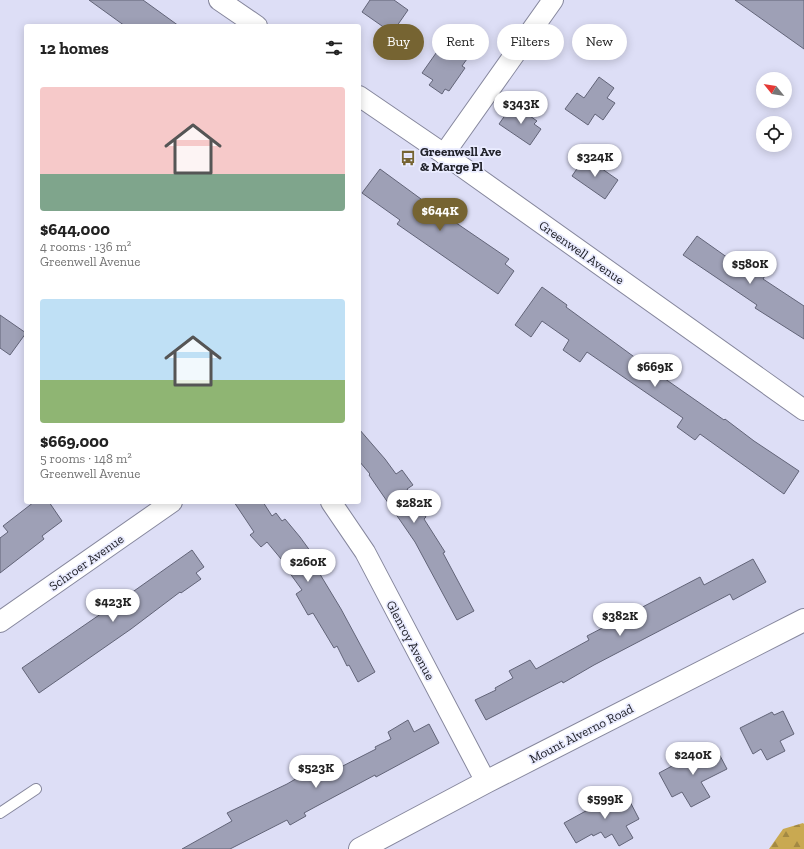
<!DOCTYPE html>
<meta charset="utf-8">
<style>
:root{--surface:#fff;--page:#f6f6f6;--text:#222;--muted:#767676;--accent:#766432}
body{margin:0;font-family:"Zilla Slab",serif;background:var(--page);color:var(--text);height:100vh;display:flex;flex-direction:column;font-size:15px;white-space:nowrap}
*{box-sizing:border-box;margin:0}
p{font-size:13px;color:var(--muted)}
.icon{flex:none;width:22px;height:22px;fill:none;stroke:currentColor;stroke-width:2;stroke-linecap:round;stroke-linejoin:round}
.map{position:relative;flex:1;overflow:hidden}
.details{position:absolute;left:24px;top:24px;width:337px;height:480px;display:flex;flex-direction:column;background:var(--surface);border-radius:4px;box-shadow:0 2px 10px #0003}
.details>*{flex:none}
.guide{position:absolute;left:373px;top:24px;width:371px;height:36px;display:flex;gap:8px}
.needle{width:26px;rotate:300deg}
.buttons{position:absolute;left:756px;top:72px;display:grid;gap:8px}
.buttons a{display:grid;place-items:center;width:36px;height:36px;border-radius:50%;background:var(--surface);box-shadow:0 2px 10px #0003;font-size:20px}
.price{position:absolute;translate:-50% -34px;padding:0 9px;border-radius:14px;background:#fff;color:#222;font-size:13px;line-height:26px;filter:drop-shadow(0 1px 2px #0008)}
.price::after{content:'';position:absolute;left:50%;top:24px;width:12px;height:9px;margin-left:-6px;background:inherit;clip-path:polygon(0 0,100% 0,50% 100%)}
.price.selected{background:var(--accent);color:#fff}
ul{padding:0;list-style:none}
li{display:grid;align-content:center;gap:8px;height:212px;padding:0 16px}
li span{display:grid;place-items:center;height:124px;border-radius:4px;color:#555}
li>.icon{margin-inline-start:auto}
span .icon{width:72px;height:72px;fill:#fffc;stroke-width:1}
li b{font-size:17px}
h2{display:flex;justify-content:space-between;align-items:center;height:48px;padding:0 16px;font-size:17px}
.tag{padding:0 14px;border-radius:18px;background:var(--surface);box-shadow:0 2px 10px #0003;font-size:14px;line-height:36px}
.tag.selected{background:var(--accent);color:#fff}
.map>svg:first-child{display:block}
.forest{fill:url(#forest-firs)}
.building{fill:#9ea0b6;stroke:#626478}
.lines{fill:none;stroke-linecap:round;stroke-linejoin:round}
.lane-casing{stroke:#86879d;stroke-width:12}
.street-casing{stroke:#86879d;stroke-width:22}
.secondary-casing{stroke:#86879d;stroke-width:24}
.lane{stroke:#fff;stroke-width:10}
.street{stroke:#fff;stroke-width:20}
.secondary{stroke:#fff;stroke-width:22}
.labels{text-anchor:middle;stroke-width:3.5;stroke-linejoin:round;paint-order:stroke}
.poi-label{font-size:13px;font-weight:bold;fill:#21222a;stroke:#eaecff;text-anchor:start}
.street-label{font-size:13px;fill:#21222a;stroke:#eaecff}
</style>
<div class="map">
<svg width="804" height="849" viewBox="0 0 804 849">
<defs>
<pattern id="forest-firs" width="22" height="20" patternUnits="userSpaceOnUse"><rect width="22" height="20" fill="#c9a951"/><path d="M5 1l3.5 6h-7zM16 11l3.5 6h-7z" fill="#a38943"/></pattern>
</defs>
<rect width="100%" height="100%" fill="#dddef6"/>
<polygon class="forest" points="803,823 804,824 804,849 769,849 783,829"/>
<g class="building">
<polygon points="89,0 143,0 179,26 125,26"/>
<polygon points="370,0 394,0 408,10 392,33 362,12"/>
<polygon points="735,0 804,0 804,49"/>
<polygon points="456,41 472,52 462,66 465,68 449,91 445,89 442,94 429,85 433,80 422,73 441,46 449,52"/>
<polygon points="599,77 614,88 607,98 615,103 603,120 595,114 588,125 565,109 577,93 584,98"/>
<polygon points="513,104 537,121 534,124 541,129 530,145 499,124"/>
<polygon points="585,157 618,180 605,199 572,176"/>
<polygon points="380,169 421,199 509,259 505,264 514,271 498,294 397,224 400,220 362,193"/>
<polygon points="697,236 738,265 743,257 766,274 763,279 804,306 804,339 755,308 757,305 683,255"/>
<polygon points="542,287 567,305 566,307 648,367 724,420 725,419 754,441 799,471 784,494 700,434 695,440 677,427 683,418 587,352 580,362 563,350 569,340 542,321 531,337 515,325"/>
<polygon points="0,315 26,333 10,355 0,348"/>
<polygon points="359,429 385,459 396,474 402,470 413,485 407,489 426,517 424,519 445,552 443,553 474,611 457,620 415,542 369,475 370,474 359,461"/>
<polygon points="34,502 49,502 62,521 42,536 44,539 0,573 0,538 8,532 3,526"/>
<polygon points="234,502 263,502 272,516 276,513 282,521 285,519 300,537 316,559 312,561 341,609 375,672 358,682 349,665 347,666 337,646 334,648 313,613 308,615 296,594 302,590 289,572 291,571 267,542 261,547 250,535 254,532"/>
<polygon points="192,550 204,567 196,573 201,579 181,593 180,592 131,629 39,693 22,668 124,598"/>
<polygon points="753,559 766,582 733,600 730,594 594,665 563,683 562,681 486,720 475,700 496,690 495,688 513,678 509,671 530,660 536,669 589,640 587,636 700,577 704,585"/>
<polygon points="783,711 794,734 780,741 785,751 767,760 761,749 753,754 740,728 772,712 774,715"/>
<polygon points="408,720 414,732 429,724 439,743 376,777 375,775 315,807 304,813 306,816 290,825 287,820 230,849 182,849 232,821 227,813 287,784 318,766 319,767 328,762 333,771 376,749 375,747 391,739 388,732"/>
<polygon points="716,748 727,769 701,782 710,797 691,807 682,792 672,797 659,773 698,752 700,756"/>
<polygon points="624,790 639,819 626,826 633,838 619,846 612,834 605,838 601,832 593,836 592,834 576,843 564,823"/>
</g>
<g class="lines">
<defs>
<polyline id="lane" points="0,813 36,789"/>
<g id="street">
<polyline points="219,0 257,26"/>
<polyline points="359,96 444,154 804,410"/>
<polyline points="444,154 553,0"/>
<polyline points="331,502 365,552 486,782"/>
<polyline points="0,622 172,502"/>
</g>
<polyline id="secondary" points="360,849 486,782 804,620"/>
</defs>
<use href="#lane" class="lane-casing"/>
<use href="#street" class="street-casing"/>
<use href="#secondary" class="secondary-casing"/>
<use href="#lane" class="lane"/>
<use href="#street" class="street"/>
<use href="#secondary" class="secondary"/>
</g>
<defs>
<symbol id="bus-bare" viewBox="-9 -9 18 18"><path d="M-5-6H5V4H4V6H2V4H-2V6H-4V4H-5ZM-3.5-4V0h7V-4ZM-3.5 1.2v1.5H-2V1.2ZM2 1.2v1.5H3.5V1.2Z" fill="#766432" stroke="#eaecff" stroke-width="2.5" paint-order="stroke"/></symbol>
</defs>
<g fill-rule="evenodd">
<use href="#bus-bare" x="397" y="147" width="22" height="22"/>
</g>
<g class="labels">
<g class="poi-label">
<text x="420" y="156">Greenwell Ave<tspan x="420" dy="15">&amp; Marge Pl</tspan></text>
</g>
<g class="street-label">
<text transform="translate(582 252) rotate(35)" y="5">Greenwell Avenue</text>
<text transform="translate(86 562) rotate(-35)" y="5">Schroer Avenue</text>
<text transform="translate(411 640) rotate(62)" y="5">Glenroy Avenue</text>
<text transform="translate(581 733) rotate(-27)" y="5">Mount Alverno Road</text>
</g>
</g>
</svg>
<div class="buttons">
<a><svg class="needle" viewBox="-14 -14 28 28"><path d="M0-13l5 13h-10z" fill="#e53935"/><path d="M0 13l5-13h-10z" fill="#767676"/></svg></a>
<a><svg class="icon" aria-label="locate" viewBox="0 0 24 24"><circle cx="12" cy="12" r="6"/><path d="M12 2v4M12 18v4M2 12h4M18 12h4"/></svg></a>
</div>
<b class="price" style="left:521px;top:125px">$343K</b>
<b class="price" style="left:595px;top:178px">$324K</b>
<b class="price selected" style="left:440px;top:232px">$644K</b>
<b class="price" style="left:750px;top:285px">$580K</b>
<b class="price" style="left:655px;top:388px">$669K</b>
<b class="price" style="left:414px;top:524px">$282K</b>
<b class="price" style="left:308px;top:583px">$260K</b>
<b class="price" style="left:113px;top:623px">$423K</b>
<b class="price" style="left:620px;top:637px">$382K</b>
<b class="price" style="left:693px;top:776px">$240K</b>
<b class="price" style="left:316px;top:789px">$523K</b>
<b class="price" style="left:605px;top:820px">$599K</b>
<div class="guide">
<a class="tag selected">Buy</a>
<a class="tag">Rent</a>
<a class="tag">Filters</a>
<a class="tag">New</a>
</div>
<section class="details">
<h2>12 homes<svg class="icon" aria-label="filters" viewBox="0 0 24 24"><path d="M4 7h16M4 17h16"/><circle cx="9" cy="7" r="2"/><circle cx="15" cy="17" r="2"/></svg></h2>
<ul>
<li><span style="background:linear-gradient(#f6c9c9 70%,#7fa58c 0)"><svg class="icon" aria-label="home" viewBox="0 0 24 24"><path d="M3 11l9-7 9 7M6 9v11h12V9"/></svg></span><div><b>$644,000</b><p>4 rooms · 136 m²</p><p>Greenwell Avenue</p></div></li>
<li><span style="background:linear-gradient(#bfe0f5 65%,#8fb573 0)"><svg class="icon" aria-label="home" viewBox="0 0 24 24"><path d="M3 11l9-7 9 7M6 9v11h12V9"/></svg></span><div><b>$669,000</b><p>5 rooms · 148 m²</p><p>Greenwell Avenue</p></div></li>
</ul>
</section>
</div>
